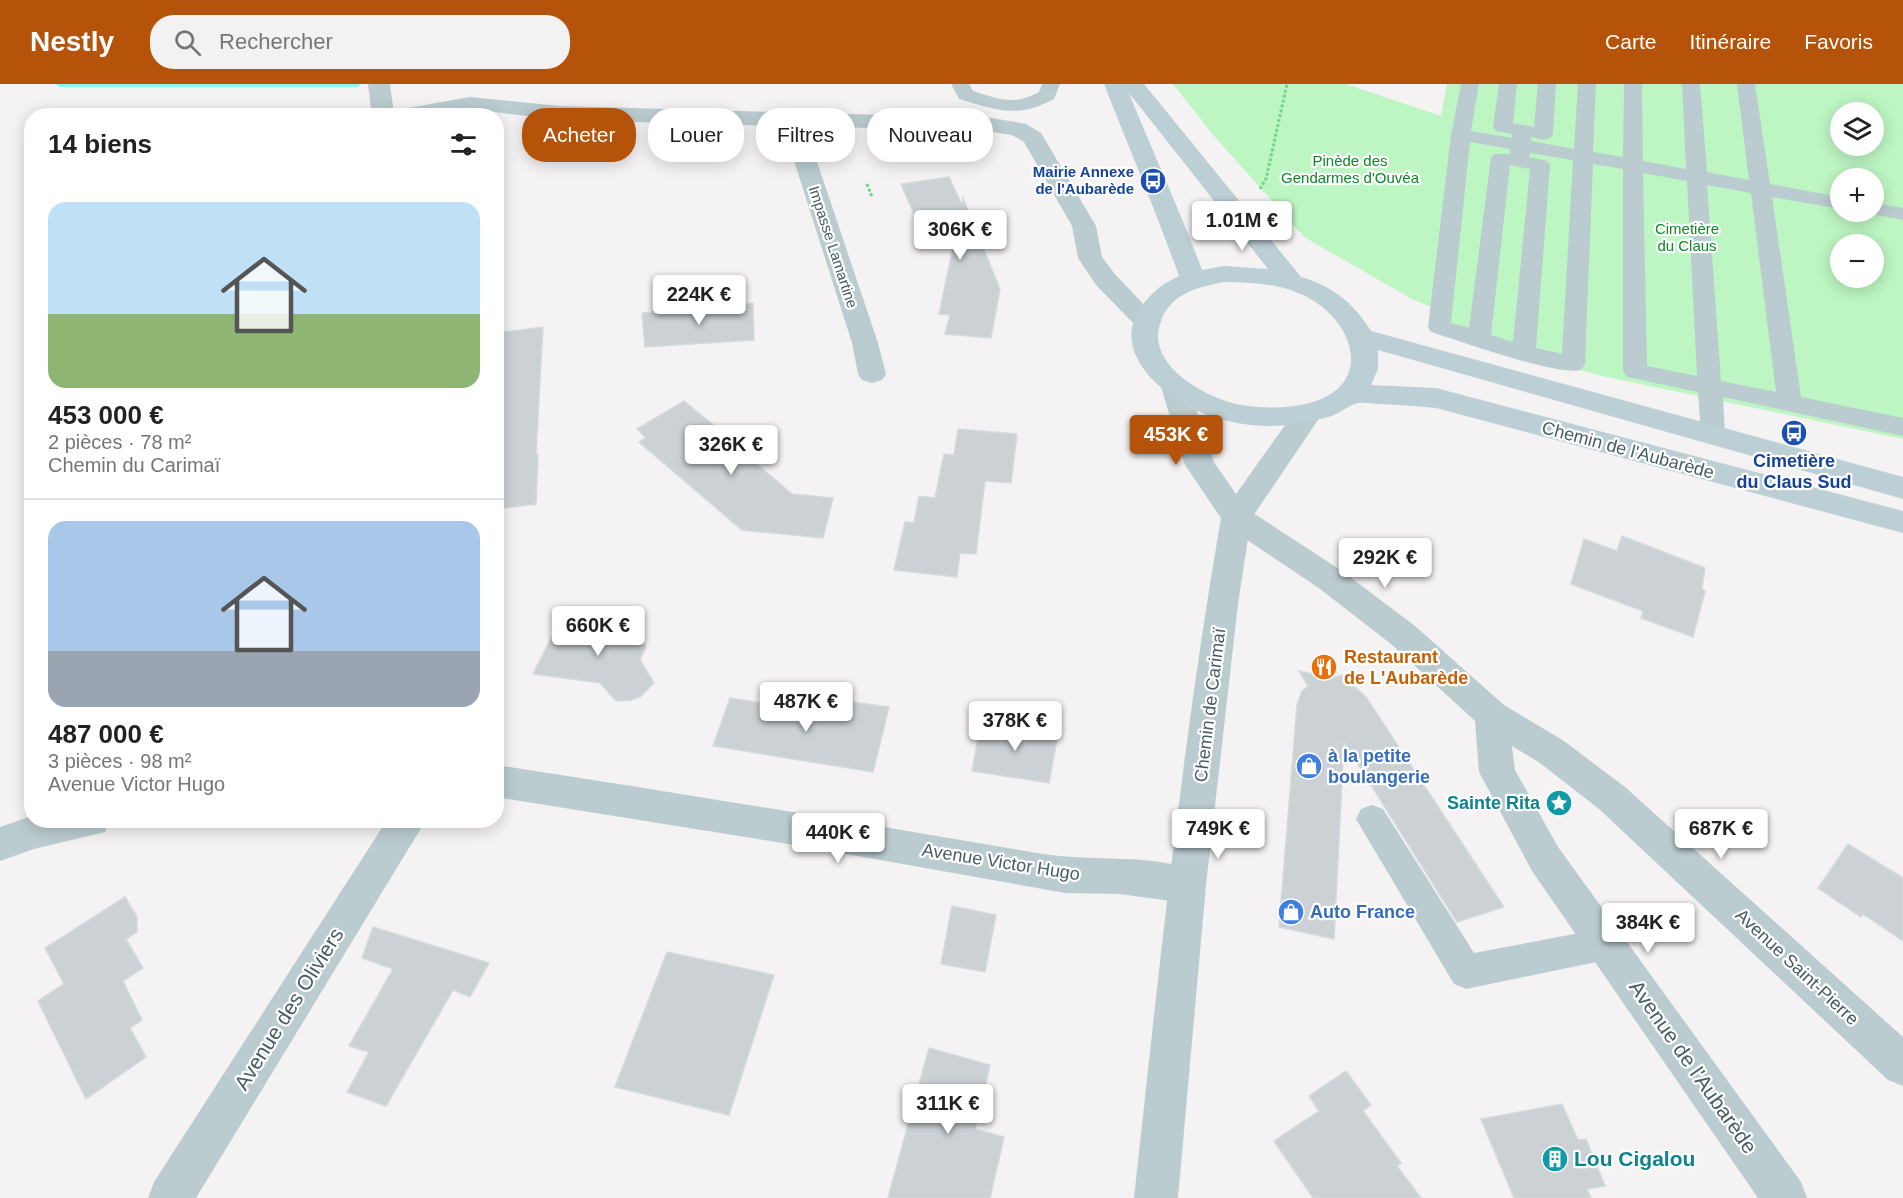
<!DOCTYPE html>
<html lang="fr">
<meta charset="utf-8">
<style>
:root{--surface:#fff;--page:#f2f2f2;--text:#222;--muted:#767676;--line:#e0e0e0;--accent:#b45309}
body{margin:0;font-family:Helvetica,sans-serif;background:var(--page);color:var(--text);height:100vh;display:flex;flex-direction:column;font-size:22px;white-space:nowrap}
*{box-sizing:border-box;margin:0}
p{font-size:20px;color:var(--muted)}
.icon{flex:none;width:33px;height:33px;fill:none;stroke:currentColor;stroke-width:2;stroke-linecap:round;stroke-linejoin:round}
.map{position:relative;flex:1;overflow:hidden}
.sheet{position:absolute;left:24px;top:24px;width:480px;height:720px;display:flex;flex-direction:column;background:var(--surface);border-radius:24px;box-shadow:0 3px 15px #0003}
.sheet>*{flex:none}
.top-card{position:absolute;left:522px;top:24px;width:570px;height:54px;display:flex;gap:12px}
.fabs{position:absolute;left:1830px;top:18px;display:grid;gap:12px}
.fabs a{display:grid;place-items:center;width:54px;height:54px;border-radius:50%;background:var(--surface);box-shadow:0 3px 15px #0003;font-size:30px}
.price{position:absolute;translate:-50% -51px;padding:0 14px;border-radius:6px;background:#fff;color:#222;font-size:20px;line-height:39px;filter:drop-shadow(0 2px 3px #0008)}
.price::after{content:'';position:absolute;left:50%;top:36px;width:18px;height:14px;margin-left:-9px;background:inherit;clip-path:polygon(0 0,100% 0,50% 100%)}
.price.current{background:var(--accent);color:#fff}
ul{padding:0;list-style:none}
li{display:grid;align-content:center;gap:12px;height:318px;padding:0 24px}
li+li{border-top:2px solid var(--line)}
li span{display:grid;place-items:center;height:186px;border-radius:18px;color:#555}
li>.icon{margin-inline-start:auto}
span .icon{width:108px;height:108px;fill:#fffc;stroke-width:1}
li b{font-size:26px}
h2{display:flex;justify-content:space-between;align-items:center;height:72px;padding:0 24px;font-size:26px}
.tag{padding:0 21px;border-radius:24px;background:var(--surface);box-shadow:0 3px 15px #0003;font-size:21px;line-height:54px}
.tag.current{background:var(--accent);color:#fff}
header{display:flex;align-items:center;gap:36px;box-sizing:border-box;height:84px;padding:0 30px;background:var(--accent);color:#fff}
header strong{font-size:28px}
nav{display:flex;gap:33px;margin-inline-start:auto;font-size:21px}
.search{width:420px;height:54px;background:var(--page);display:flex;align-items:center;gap:15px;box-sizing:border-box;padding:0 21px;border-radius:24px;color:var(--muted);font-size:22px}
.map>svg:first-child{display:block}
.green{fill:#bdf5c3;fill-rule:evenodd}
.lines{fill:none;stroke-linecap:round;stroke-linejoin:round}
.stream{fill:#86f6ef;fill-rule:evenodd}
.building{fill:#cbd1d5;stroke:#d5dade;stroke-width:1.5}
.path{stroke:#71d789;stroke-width:3;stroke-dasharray:3 2;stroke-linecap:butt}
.service{fill:#bbccd0;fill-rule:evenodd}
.minor{fill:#bbccd0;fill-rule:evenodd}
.tertiary{fill:#bbccd0;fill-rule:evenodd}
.secondary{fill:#bccfd5;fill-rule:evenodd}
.labels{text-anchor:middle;stroke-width:4.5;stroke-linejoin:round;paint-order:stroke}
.far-park-label{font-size:15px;fill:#0d8829;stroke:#fff}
.far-transit-label{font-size:15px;font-weight:bold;fill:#164399;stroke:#fff;text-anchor:end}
.far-street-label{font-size:15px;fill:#475d62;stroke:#fff}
.street-label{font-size:18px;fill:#475d62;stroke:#fff}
.transit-label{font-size:18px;font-weight:bold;fill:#164399;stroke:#fff}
.food-label{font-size:18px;font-weight:bold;fill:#c56008;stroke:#fff;text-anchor:start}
.shop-label{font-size:18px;font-weight:bold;fill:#366cbe;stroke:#fff;text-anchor:start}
.culture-label{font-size:18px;font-weight:bold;fill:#0d838f;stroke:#fff;text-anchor:end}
.near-street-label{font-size:21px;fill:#475d62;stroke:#fff}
.near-culture-label{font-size:21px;font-weight:bold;fill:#0d838f;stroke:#fff;text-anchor:start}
</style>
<header>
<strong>Nestly</strong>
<div class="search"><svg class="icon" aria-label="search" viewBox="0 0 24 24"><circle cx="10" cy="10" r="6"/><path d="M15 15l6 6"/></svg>Rechercher</div>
<nav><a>Carte</a><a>Itinéraire</a><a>Favoris</a></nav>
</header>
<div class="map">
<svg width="1903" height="1114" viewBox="0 0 1903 1114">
<rect width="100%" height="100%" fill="#f4f2f2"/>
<path class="green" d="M1173 0H1346L1441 32 1447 0H1903V355L1602 292 1466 256 1431 223 1412 215 1304 153 1214 52ZM1840 28H1874V62H1840ZM1840 94H1874V128H1840ZM1840 160H1874V194H1840Z"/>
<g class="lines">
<polygon class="stream" points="55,0 362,0 357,3 60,3"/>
</g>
<g class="building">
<polygon points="949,93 962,121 963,114 1000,205 991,254 945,250 950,231 939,230 960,130 917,137 901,100"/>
<polygon points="753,219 754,256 645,263 642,229"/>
<polygon points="543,243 536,370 538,370 536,420 496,425 496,249"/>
<polygon points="684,317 748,369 746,371 792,410 833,414 823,454 742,446 639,358 646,354 637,345"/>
<polygon points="958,345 1017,350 1011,399 985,397 976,470 960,469 957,493 894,486 905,438 914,439 919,412 935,414 944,370 954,371"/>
<polygon points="1622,452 1705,484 1702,505 1705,507 1693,553 1641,534 1643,527 1571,500 1584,455 1617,467"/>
<polygon points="563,531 632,542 646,563 640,576 654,599 640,613 631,616 616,617 600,599 533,590"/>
<polygon points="1299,587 1331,594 1347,590 1347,598 1356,604 1366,613 1504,823 1457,838 1344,658 1334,855 1279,843 1297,621 1302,607 1308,602"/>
<polygon points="730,614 840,631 844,617 889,623 873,688 713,662"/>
<polygon points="981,638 1058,650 1049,699 972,687"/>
<polygon points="1848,760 1903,794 1903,857 1863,830 1861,833 1818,804"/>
<polygon points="125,813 137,833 137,848 126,855 143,884 123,897 142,936 130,944 146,973 86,1015 38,917 64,900 45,864"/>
<polygon points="952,822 996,831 985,888 941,880"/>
<polygon points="373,843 489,879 470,913 453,906 386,1022 347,1008 369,968 349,962 393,885 362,874"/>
<polygon points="667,868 774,891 729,1031 615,1003"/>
<polygon points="929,964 990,981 975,1045 1004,1053 990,1114 888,1114"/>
<polygon points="1346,987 1371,1021 1363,1027 1401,1079 1397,1082 1421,1114 1313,1114 1274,1057 1319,1027 1309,1012"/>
<polygon points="1562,1020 1578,1056 1586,1055 1605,1102 1587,1105 1591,1114 1514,1114 1481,1035"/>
</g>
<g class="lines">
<g class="path">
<polyline points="867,100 872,113"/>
<polyline points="1260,105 1266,95 1287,0"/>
</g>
<g class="service">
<path d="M951 0H969L973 7C1000 15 1013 22 1039 8L1042 0H1060L1054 15C1017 35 997 26 959 15Z"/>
<path d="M1461 0H1479L1471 47 1512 54V50L1496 47 1493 43 1499 0H1517L1513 39 1534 43 1538 0H1556L1553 50 1550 54 1543 56 1531 53V57L1574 65 1578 0H1596L1593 68 1623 73 1624 0H1642L1643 77 1686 85 1682 0H1700L1707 88 1749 96 1737 0H1755L1770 100 1840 113V125L1772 113 1801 313 1903 334V352L1723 313 1725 351 1722 357 1713 360 1704 357 1701 351 1698 308 1627 293 1623 287V85L1593 80 1585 280 1581 286C1557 292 1460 257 1431 248L1428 243 1451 51ZM1470 58 1510 65V70H1494L1491 74 1469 244 1451 239ZM1530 69 1573 76 1562 270 1536 264 1550 81 1547 77 1529 73ZM1510 81 1530 85 1513 258 1491 251ZM1643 89 1687 97 1697 292 1647 282ZM1707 101 1751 109 1776 308 1721 297Z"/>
<polygon points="1874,119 1903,124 1903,136 1867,129 1865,128 1874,128"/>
<polygon points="1372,721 1383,725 1474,869 1606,844 1618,848 1623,860 1618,872 1606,876 1466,905 1454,900 1356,735 1361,725"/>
</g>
<g class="minor">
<polygon points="368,0 390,0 394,30 403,25 470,13 560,22 992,34 1026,40 1041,49 1096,142 1102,173 1114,189 1159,237 1155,243 1146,245 1137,243 1096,201 1078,174 1072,142 1024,58 1012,51 992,48 805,42 878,259 886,290 882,296 872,299 862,296 858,290 852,259 783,42 560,36 470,25 439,32 372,32"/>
<polygon points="1236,422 1247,425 1342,487 1415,542 1504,621 1564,657 1625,703 1903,953 1903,1002 1888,996 1599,725 1540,679 1512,662 1515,686 1558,763 1801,1098 1807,1114 1758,1114 1532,787 1479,688 1475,637 1391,560 1320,505 1225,441 1221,433 1225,425"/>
<path d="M496 681C679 709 861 739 1043 770 1095 778 1151 769 1200 788L1206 801 1200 814 1187 819 1119 810 1065 809 807 763 496 713Z"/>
<polygon points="32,732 32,736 110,736 105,748 34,765 0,777 0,743"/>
<polygon points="387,736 426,736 196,1114 148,1114 154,1098"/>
</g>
<path class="tertiary" d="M1175 294 1185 296 1189 303 1214 378 1236 410 1298 323 1308 320 1318 323 1322 330 1251 435 1238 520 1206 801 1178 1114H1134C1159 887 1182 659 1221 434L1185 381 1161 303 1165 296Z"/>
<path class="secondary" d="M1104 0H1144L1301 193C1332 202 1354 219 1371 247L1903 393V415L1378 266V285L1371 301 1436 304 1903 427V449L1436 324C1418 322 1399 321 1381 320 1374 320 1365 318 1358 319 1352 320 1344 326 1338 329 1331 333 1324 334 1316 336 1260 351 1192 338 1151 294 1138 280 1127 259 1133 240 1141 217 1157 202 1179 192 1156 127 1129 64 1104 0ZM1129 9 1268 185 1224 182 1202 186C1180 126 1153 69 1129 9ZM1224 198C1254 198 1286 200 1312 216 1355 241 1372 300 1313 318 1289 325 1261 325 1236 320 1203 312 1147 281 1160 240 1169 210 1197 203 1224 198Z"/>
</g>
<defs>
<symbol id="bus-disc" viewBox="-11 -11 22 22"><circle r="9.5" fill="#1a4fb4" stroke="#fff"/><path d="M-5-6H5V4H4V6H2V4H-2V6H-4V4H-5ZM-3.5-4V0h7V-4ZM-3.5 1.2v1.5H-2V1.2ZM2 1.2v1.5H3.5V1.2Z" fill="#fff"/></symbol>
<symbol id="restaurant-disc" viewBox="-11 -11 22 22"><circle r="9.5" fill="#e8710a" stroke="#fff"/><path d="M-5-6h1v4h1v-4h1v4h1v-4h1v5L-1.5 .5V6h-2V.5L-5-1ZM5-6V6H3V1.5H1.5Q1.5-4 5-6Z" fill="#fff"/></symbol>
<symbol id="shop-disc" viewBox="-11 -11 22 22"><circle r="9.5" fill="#3f7fe0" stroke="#fff"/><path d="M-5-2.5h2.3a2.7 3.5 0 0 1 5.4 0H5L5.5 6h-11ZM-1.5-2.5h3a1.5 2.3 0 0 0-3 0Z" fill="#fff"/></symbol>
<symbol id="sight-disc" viewBox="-11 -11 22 22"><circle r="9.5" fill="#0f9aa8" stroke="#fff"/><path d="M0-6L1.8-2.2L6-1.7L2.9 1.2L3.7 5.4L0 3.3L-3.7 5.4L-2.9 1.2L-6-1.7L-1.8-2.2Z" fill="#fff"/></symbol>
<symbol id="building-disc" viewBox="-11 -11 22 22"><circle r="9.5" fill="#0f9aa8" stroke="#fff"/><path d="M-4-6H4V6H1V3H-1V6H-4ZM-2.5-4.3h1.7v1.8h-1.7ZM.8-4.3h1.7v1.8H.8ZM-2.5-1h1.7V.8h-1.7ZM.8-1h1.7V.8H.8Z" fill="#fff"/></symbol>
</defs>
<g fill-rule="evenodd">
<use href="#bus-disc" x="1138" y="82" width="30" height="30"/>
<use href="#bus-disc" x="1779" y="334" width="30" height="30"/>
<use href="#restaurant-disc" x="1309" y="568" width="30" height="30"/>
<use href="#shop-disc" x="1294" y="667" width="30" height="30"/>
<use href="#sight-disc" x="1544" y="704" width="30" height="30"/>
<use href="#shop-disc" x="1276" y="813" width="30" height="30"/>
<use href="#building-disc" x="1540" y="1060" width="30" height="30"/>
</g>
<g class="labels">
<g class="far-park-label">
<text x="1350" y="82">Pinède des<tspan x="1350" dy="17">Gendarmes d'Ouvéa</tspan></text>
<text x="1687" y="150">Cimetière<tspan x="1687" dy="17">du Claus</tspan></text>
</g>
<g class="far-transit-label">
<text x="1134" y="93">Mairie Annexe<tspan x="1134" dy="17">de l'Aubarède</tspan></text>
</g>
<g class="far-street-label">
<text transform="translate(833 163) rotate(72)" y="5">Impasse Lamartine</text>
</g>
<g class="street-label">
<text transform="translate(1628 366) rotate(15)" y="6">Chemin de l'Aubarède</text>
<text transform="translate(1210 621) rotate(-83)" y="6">Chemin de Carimaï</text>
<text transform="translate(1001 778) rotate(9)" y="6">Avenue Victor Hugo</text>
<text transform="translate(1797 883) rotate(43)" y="6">Avenue Saint-Pierre</text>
</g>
<g class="transit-label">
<text x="1794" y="383">Cimetière<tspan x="1794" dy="21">du Claus Sud</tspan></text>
</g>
<g class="food-label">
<text x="1344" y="579">Restaurant<tspan x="1344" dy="21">de L'Aubarède</tspan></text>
</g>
<g class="shop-label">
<text x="1328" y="678">à la petite<tspan x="1328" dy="21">boulangerie</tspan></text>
<text x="1310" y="834">Auto France</text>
</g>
<g class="culture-label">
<text x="1540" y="725">Sainte Rita</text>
</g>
<g class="near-street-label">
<text transform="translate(289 925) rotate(-58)" y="7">Avenue des Oliviers</text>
<text transform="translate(1693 983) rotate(55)" y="7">Avenue de l'Aubarède</text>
</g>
<g class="near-culture-label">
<text x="1574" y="1082">Lou Cigalou</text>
</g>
</g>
</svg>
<div class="fabs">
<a><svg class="icon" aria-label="layers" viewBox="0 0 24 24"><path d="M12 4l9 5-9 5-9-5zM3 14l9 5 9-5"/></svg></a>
<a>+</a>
<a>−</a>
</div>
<b class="price" style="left:1242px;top:168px">1.01M €</b>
<b class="price" style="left:960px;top:177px">306K €</b>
<b class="price" style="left:699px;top:242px">224K €</b>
<b class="price current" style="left:1176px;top:382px">453K €</b>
<b class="price" style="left:731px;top:392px">326K €</b>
<b class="price" style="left:1385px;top:505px">292K €</b>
<b class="price" style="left:598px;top:573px">660K €</b>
<b class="price" style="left:806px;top:649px">487K €</b>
<b class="price" style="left:1015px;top:668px">378K €</b>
<b class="price" style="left:1218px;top:776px">749K €</b>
<b class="price" style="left:1721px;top:776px">687K €</b>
<b class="price" style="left:838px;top:780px">440K €</b>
<b class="price" style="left:1648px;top:870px">384K €</b>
<b class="price" style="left:948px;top:1051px">311K €</b>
<div class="top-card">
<a class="tag current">Acheter</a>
<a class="tag">Louer</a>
<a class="tag">Filtres</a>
<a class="tag">Nouveau</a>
</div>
<section class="sheet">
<h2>14 biens<svg class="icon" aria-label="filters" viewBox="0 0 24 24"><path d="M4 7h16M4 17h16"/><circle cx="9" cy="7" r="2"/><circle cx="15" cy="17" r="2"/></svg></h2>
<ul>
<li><span style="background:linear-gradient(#bfe0f5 60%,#8fb573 0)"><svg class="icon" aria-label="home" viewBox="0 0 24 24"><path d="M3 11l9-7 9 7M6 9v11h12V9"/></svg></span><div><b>453 000 €</b><p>2 pièces · 78 m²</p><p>Chemin du Carimaï</p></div></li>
<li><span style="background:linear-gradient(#a9c7e8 70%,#9aa5b1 0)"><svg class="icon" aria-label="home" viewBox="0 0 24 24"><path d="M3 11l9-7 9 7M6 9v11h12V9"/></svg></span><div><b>487 000 €</b><p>3 pièces · 98 m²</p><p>Avenue Victor Hugo</p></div></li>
</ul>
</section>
</div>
